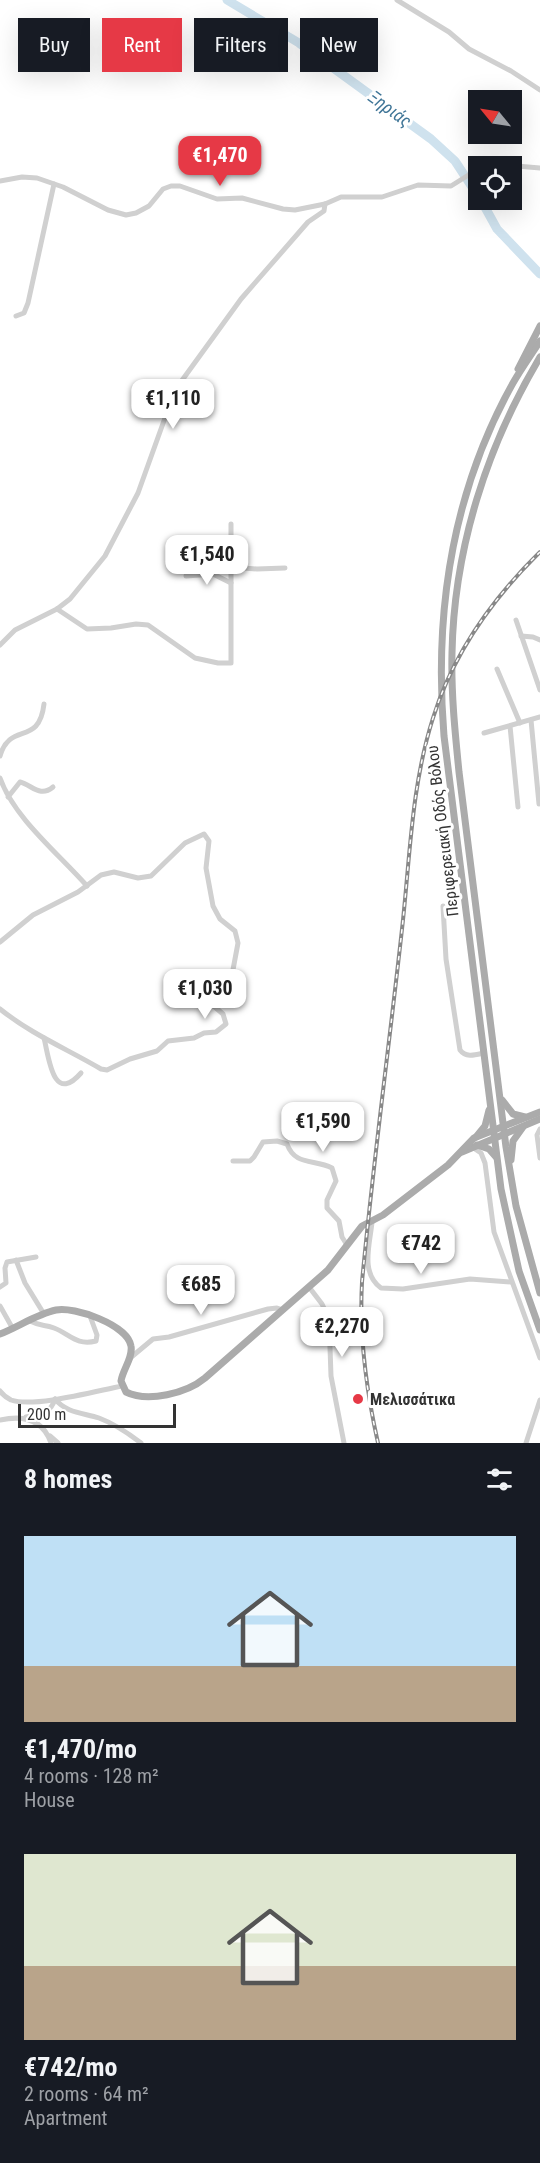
<!DOCTYPE html>
<meta charset="utf-8">
<style>
:root{--surface:#171b24;--page:#20242c;--text:#f1f3f6;--muted:#9ea1a6;--accent:#e63946}
body{margin:0;font-family:"Roboto Condensed",sans-serif;background:var(--page);color:var(--text);height:100vh;display:flex;flex-direction:column;font-size:22px;white-space:nowrap}
*{box-sizing:border-box;margin:0}
p{font-size:20px;color:var(--muted)}
.icon{flex:none;width:33px;height:33px;fill:none;stroke:currentColor;stroke-width:2;stroke-linecap:round;stroke-linejoin:round}
.map{position:relative;height:1443px;overflow:hidden}
.side{display:flex;flex-direction:column;background:var(--surface);flex:1}
.side>*{flex:none}
.hud{position:absolute;left:18px;top:18px;width:504px;height:54px;display:flex;gap:12px}
.needle{width:39px;rotate:300deg}
.controls{position:absolute;left:468px;top:90px;display:grid;gap:12px}
.controls a{display:grid;place-items:center;width:54px;height:54px;border-radius:0px;background:var(--surface);box-shadow:0 6px 24px #0002;font-size:30px}
.scale{position:absolute;left:18px;bottom:15px;width:158px;box-sizing:border-box;padding-left:6px;border:3px solid #333;border-top:0;font-size:16px;line-height:21px;white-space:nowrap;color:#333;-webkit-text-stroke:4px #fff;paint-order:stroke}
.price{position:absolute;translate:-50% -51px;padding:0 14px;border-radius:12px;background:#fff;color:#222;font-size:20px;line-height:39px;filter:drop-shadow(0 2px 3px #0008)}
.price::after{content:'';position:absolute;left:50%;top:36px;width:18px;height:14px;margin-left:-9px;background:inherit;clip-path:polygon(0 0,100% 0,50% 100%)}
.price.on{background:var(--accent);color:#fff}
ul{padding:0;list-style:none}
li{display:grid;align-content:center;gap:12px;height:318px;padding:0 24px}
li span{display:grid;place-items:center;height:186px;border-radius:0px;color:#555}
li>.icon{margin-inline-start:auto}
span .icon{width:108px;height:108px;fill:#fffc;stroke-width:1}
li b{font-size:26px}
h2{display:flex;justify-content:space-between;align-items:center;height:72px;padding:0 24px;font-size:26px}
.chip{padding:0 21px;border-radius:0px;background:var(--surface);box-shadow:0 6px 24px #0002;font-size:21px;line-height:54px}
.chip.on{background:var(--accent);color:#fff}
.map>svg:first-child{display:block}
.lines{fill:none;stroke-linecap:round;stroke-linejoin:round}
.river{stroke:#cfe2ee;stroke-width:9}
.minor{stroke:#d0d0d0;stroke-width:5}
.major{stroke:#ababab;stroke-width:7}
.rail-casing{stroke:#888;stroke-width:4}
.rail{stroke:#fff;stroke-width:1.5;stroke-dasharray:4.5;stroke-linecap:butt}
.poi-dot{fill:#e63946;stroke:#fff;stroke-width:2}
.labels{text-anchor:middle;stroke-width:6;stroke-linejoin:round;paint-order:stroke}
.street-label{font-size:16px;fill:#333;stroke:#fff}
.poi-label{font-size:16px;font-weight:bold;fill:#333;stroke:#fff;text-anchor:start}
.water-label{font-size:18px;font-style:italic;fill:#3f7597;stroke:#fff}
</style>
<div class="map">
<svg width="540" height="1443" viewBox="0 0 540 1443">
<rect width="100%" height="100%" fill="#fff"/>
<g class="lines">
<g class="river">
<polyline points="227,0 299,43 431,139 455,161 478,196"/>
<polyline points="481,200 497,229 540,274"/>
</g>
<g class="minor">
<polyline points="397,0 449,32 469,49 511,71 540,90"/>
<polyline points="483,166 492,164 540,168"/>
<polyline points="0,181 22,177 37,178 63,187 108,210 126,215 136,213 149,206 163,189 171,186 180,186 217,199 242,198 283,209 295,210 325,204 341,197 382,197 418,185 451,186 478,169"/>
<polyline points="16,316 24,313 28,303 54,184"/>
<polyline points="230,567 257,569 285,568"/>
<polyline points="186,576 213,574 231,583"/>
<polyline points="57,609 87,629 111,628 136,624 148,625 195,658 218,663 231,663 231,524"/>
<polyline points="516,620 540,690"/>
<polyline points="521,636 533,637 540,640"/>
<polyline points="0,645 15,630 57,609 70,599 105,556 138,493 175,390 241,299 308,222 324,211 325,204"/>
<polyline points="497,669 520,723"/>
<polyline points="531,720 539,804"/>
<polyline points="510,726 518,807"/>
<polyline points="484,733 540,717"/>
<path d="M0 756C10 721 39 747 44 704"/>
<path d="M0 778C14 818 59 854 87 886"/>
<path d="M8 797 20 782C32 785 40 798 53 787"/>
<path d="M443 906 446 959 460 1050C466 1058 475 1055 484 1053"/>
<path d="M0 942 33 915 78 892 101 875 114 872 138 878 151 876 185 843 204 834 209 841 206 868 213 906 220 919 235 931 238 943 232 975 209 996V1002L223 1014 226 1024 216 1032 204 1033 194 1038 168 1041 157 1051 130 1059 107 1070 101 1069C67 1049 31 1034 0 1009"/>
<path d="M44 1038C49 1058 53 1105 81 1073"/>
<polyline points="540,1129 537,1135 540,1158"/>
<polyline points="472,1147 481,1153 485,1163 494,1232 540,1358"/>
<path d="M233 1161H250L254 1157 263 1142 277 1141 287 1144C295 1166 314 1159 332 1168L336 1181 327 1200V1208L339 1221 342 1237 347 1245"/>
<path d="M372 1222C370 1244 360 1273 381 1288L403 1289 470 1279 511 1282"/>
<polyline points="16,1260 25,1283 44,1314"/>
<polyline points="0,1287 6,1283 5,1268 7,1262 36,1257"/>
<polyline points="309,1287 322,1304 329,1319 331,1376 344,1443"/>
<polyline points="0,1306 13,1329"/>
<path d="M30 1321C42 1327 44 1324 54 1328 70 1334 76 1346 96 1341L97 1335 90 1316"/>
<polyline points="129,1359 153,1339 169,1337 268,1309 277,1308 283,1310"/>
<path d="M0 1391C3 1395 7 1398 11 1400 34 1408 96 1391 122 1386"/>
<path d="M55 1399C66 1413 84 1413 99 1418 115 1424 128 1433 141 1443"/>
<path d="M26 1417C39 1414 50 1415 55 1399"/>
<path d="M0 1420C23 1415 43 1419 51 1443"/>
<polyline points="50,1436 58,1443"/>
<polyline points="526,1443 540,1400"/>
</g>
<g class="major">
<path d="M540 341C531 355 521 369 513 383 452 492 434 614 444 736L501 1189 519 1271 540 1330"/>
<path d="M540 357C487 446 454 548 452 653 451 693 455 732 459 772L506 1147 516 1206 540 1293"/>
<polyline points="518,369 540,326"/>
<polyline points="502,1100 513,1114 525,1117"/>
<polyline points="476,1137 485,1126 489,1110"/>
<polyline points="477,1145 489,1149 496,1157"/>
<polyline points="462,1152 540,1119"/>
<polyline points="511,1160 513,1141 523,1127"/>
<path d="M0 1334C18 1327 37 1314 56 1310 74 1306 128 1325 131 1346 133 1358 123 1369 121 1381L126 1392C148 1403 187 1393 205 1378L328 1270 362 1226 383 1215 448 1165 474 1138 540 1112"/>
</g>
<defs>
<path id="rail" d="M378 1443C366 1389 359 1337 362 1282 373 1164 389 1047 402 929 410 859 411 787 433 718 453 654 492 599 540 552"/>
</defs>
<use href="#rail" class="rail-casing"/>
<use href="#rail" class="rail"/>
</g>
<circle class="poi-dot" cx="358" cy="1399" r="6"/>
<g class="labels">
<g class="street-label">
<text transform="translate(442 831) rotate(-97)" y="6">Περιφερειακή Οδός Βόλου</text>
</g>
<g class="poi-label">
<text x="370" y="1405">Μελισσάτικα</text>
</g>
<g class="water-label">
<text transform="translate(390 109) rotate(36)" y="6">Ξηριάς</text>
</g>
</g>
</svg>
<div class="controls">
<a><svg class="needle" viewBox="-14 -14 28 28"><path d="M0-13l5 13h-10z" fill="#e53935"/><path d="M0 13l5-13h-10z" fill="#9ea1a6"/></svg></a>
<a><svg class="icon" aria-label="locate" viewBox="0 0 24 24"><circle cx="12" cy="12" r="6"/><path d="M12 2v4M12 18v4M2 12h4M18 12h4"/></svg></a>
</div>
<div class="scale">200 m</div>
<b class="price on" style="left:220px;top:187px">€1,470</b>
<b class="price" style="left:173px;top:430px">€1,110</b>
<b class="price" style="left:207px;top:586px">€1,540</b>
<b class="price" style="left:205px;top:1020px">€1,030</b>
<b class="price" style="left:323px;top:1153px">€1,590</b>
<b class="price" style="left:421px;top:1275px">€742</b>
<b class="price" style="left:201px;top:1316px">€685</b>
<b class="price" style="left:342px;top:1358px">€2,270</b>
<div class="hud">
<a class="chip">Buy</a>
<a class="chip on">Rent</a>
<a class="chip">Filters</a>
<a class="chip">New</a>
</div>
</div>
<section class="side">
<h2>8 homes<svg class="icon" aria-label="filters" viewBox="0 0 24 24"><path d="M4 7h16M4 17h16"/><circle cx="9" cy="7" r="2"/><circle cx="15" cy="17" r="2"/></svg></h2>
<ul>
<li><span style="background:linear-gradient(#bfe0f5 70%,#b9a48a 0)"><svg class="icon" aria-label="home" viewBox="0 0 24 24"><path d="M3 11l9-7 9 7M6 9v11h12V9"/></svg></span><div><b>€1,470/mo</b><p>4 rooms · 128 m²</p><p>House</p></div></li>
<li><span style="background:linear-gradient(#dfe7d0 60%,#b9a48a 0)"><svg class="icon" aria-label="home" viewBox="0 0 24 24"><path d="M3 11l9-7 9 7M6 9v11h12V9"/></svg></span><div><b>€742/mo</b><p>2 rooms · 64 m²</p><p>Apartment</p></div></li>
</ul>
</section>
